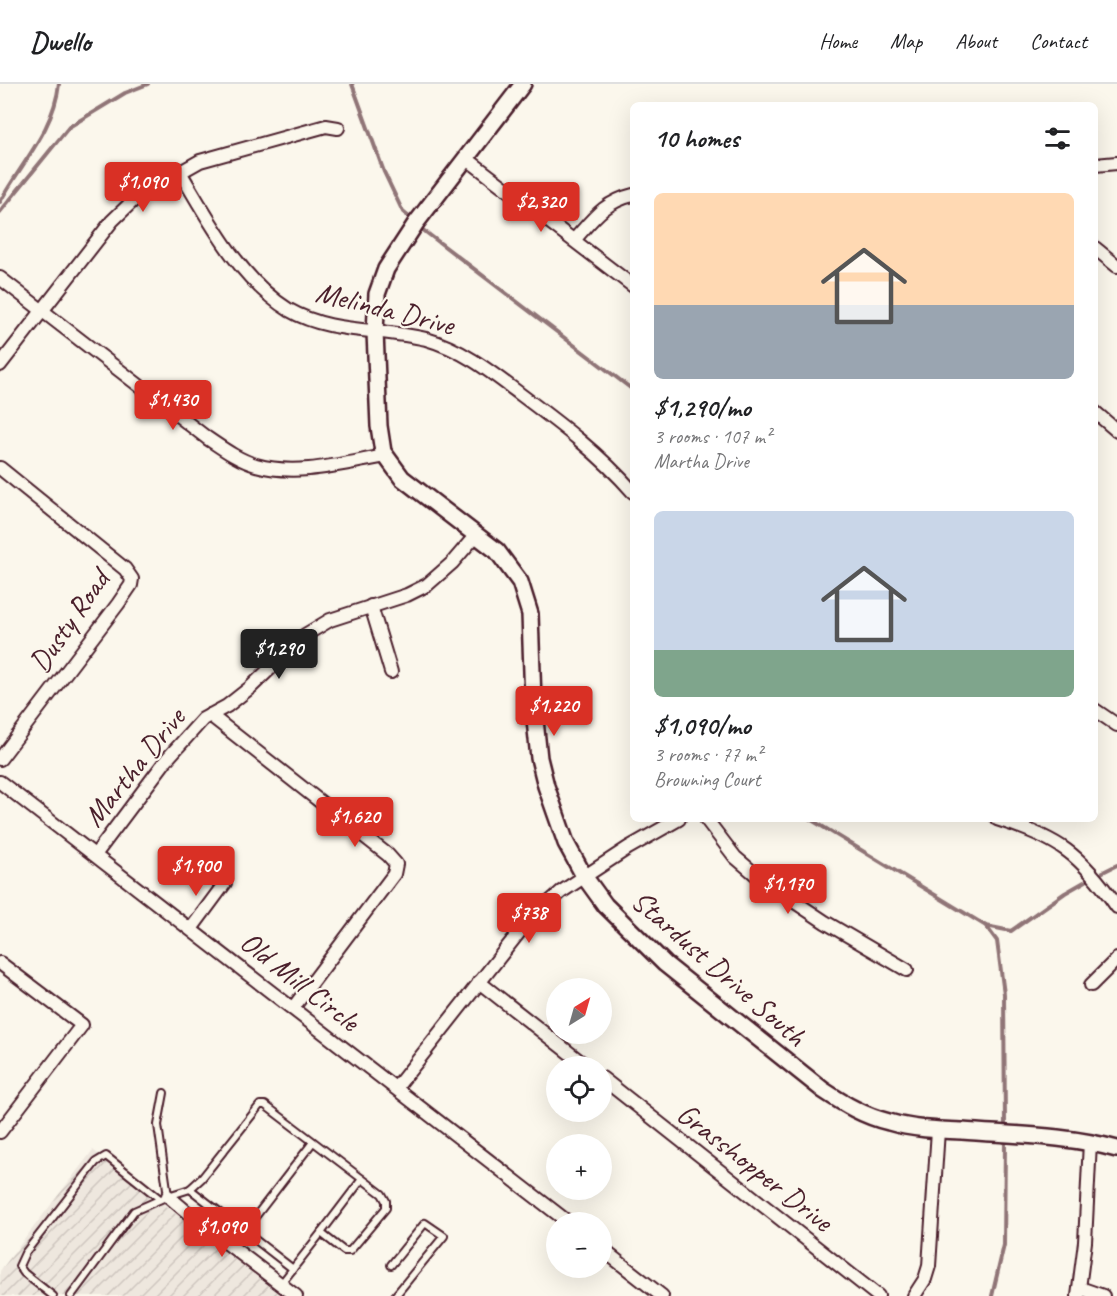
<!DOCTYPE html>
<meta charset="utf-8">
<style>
:root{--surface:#fff;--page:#f2f2f2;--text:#202124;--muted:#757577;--line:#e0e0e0;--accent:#d93025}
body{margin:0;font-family:Caveat,sans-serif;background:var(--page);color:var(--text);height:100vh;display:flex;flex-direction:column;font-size:22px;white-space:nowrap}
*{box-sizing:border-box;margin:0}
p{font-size:20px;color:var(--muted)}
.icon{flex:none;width:33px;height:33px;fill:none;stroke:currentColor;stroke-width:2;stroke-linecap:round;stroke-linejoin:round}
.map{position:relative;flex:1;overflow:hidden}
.drawer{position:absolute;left:630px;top:18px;width:468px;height:720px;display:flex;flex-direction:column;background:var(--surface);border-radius:9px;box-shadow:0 6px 24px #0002}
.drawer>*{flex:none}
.needle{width:39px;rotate:37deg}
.controls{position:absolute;left:546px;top:894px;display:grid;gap:12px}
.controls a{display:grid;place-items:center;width:66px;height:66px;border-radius:50%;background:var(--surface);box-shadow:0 6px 24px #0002;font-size:30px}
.price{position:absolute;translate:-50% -51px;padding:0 14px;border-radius:6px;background:var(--accent);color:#fff;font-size:20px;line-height:39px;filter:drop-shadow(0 2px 3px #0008)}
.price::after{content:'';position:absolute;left:50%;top:36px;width:18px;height:14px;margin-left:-9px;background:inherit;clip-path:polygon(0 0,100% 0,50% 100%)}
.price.on{background:#222;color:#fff}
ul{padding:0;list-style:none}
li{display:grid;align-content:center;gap:12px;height:318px;padding:0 24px}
li span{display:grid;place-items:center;height:186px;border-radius:9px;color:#555}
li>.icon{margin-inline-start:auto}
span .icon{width:108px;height:108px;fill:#fffc;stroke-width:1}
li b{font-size:26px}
h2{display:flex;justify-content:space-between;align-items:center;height:72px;padding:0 24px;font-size:26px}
header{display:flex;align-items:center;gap:36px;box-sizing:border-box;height:84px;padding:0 30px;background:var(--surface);border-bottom:2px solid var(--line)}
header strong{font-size:28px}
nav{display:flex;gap:33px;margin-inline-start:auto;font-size:21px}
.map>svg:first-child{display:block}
.industrial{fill:url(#industrial-furrows)}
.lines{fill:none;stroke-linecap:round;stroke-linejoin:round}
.stream{stroke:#907477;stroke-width:4}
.service-casing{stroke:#4a1f2b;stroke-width:10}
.minor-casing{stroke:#4a1f2b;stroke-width:16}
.tertiary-casing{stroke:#4a1f2b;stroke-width:20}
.service{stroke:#fbf7ec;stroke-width:6}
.minor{stroke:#fbf7ec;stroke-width:12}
.tertiary{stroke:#fbf7ec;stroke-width:15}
.labels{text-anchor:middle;stroke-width:4.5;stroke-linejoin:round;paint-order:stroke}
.street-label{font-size:30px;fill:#4a1f2b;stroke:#fbf7ec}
</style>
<header>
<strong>Dwello</strong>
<nav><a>Home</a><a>Map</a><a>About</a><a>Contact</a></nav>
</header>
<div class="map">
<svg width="1117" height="1212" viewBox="0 0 1117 1212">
<defs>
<pattern id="industrial-furrows" width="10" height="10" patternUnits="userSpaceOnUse" patternTransform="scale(1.5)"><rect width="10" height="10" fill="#eee7de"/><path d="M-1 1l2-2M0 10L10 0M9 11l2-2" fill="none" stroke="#cec6bf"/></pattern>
</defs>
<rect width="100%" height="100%" fill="#fbf7ec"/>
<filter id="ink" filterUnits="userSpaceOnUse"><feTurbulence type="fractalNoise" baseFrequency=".0167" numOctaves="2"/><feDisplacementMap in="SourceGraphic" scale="12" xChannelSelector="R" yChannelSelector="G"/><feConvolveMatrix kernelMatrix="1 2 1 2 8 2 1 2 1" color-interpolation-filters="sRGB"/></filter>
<g filter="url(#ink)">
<polygon class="industrial" points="93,1066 282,1212 0,1212 0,1187"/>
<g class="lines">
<g class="stream">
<polyline points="352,0 384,88 403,128 408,132"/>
<path d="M0 118C21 79 54 46 59 0"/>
<polyline points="0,128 69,43 125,9 148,0"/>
<polyline points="423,146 633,306"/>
<polyline points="810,735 986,842 997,857 1004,910 1005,1040"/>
<polyline points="1103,788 1117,781"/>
<polyline points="986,842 1011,847 1065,809 1086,797"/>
<polyline points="992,1212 1004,1161 1005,1060"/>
</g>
<defs>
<g id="service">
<polyline points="164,1009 158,1041 168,1112"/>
<polyline points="190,1105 293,1185"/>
<polyline points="321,1149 362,1095"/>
<polyline points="232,1163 313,1058"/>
<polyline points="391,1181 425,1139 444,1152 395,1212"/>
<polyline points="53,1212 24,1189 19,1182 25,1169 96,1078 106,1072 160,1115"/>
<polyline points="71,1212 134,1127 168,1112 190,1105 202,1094 260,1021 265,1021 382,1110 386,1117 386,1124 350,1167 344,1167 321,1149 281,1200"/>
</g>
<g id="minor">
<polyline points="466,74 633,202"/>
<polyline points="1095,81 1117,79"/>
<path d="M180 88C209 136 239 195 289 226 330 250 382 244 426 255 462 265 491 288 520 310 560 340 600 370 633 408"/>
<path d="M574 156C593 135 604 118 633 111"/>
<polyline points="1095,164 1117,182"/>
<path d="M0 194 207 354C222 364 238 376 256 381 298 393 345 379 386 372"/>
<polyline points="0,281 112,137 138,112 200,77 326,42 338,44"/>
<polyline points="1095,328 1117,347"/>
<polyline points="0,384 125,485 132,495 131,501 118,520 0,675"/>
<polyline points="371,522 391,588"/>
<polyline points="1095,626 1117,641"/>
<polyline points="210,631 388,771 396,780 394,790 293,924"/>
<polyline points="0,698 568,1138"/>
<polyline points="706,735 735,773 762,796 825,838 907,886"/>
<path d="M997 735C1058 754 1081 770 1117 823"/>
<polyline points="95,771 167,675 203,635 227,622 251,603 305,551 330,536 407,511 427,501 452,479 476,451"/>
<polyline points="191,845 225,799"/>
<polyline points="0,879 82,941 0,1048"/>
<polyline points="479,898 586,982"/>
<polyline points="1091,901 1117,875"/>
<polyline points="602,994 878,1212"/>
<polyline points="396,1004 528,837 561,808 628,764 679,735"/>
<polyline points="168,1112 194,1134 296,1212"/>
<polyline points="602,1165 662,1212"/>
<polyline points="1080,1204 1103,1212"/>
<polyline points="914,1212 925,1195 929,1182 938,1046"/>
<polyline points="1078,1212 1085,1158 1090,1058"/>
</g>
<path id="tertiary" d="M523 0 416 139 386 185 377 210 375 248 379 342 383 368 402 394 497 467 520 498 530 530 533 617 539 674 546 702 566 759 584 792 605 821 665 880 823 1006C844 1020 864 1032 889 1038 912 1045 937 1046 962 1047 1013 1051 1067 1051 1117 1065"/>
</defs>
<use href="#service" class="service-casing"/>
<use href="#minor" class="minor-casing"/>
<use href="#tertiary" class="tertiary-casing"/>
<use href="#service" class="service"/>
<use href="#minor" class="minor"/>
<use href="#tertiary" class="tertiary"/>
</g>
</g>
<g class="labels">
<g class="street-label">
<text transform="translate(385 224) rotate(14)" y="10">Melinda Drive</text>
<text transform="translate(69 537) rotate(-55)" y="10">Dusty Road</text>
<text transform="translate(134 683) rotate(-51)" y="10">Martha Drive</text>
<text transform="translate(719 884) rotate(41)" y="10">Stardust Drive South</text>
<text transform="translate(300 897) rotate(38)" y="10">Old Mill Circle</text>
<text transform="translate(755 1083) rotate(38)" y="10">Grasshopper Drive</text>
</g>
</g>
</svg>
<div class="controls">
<a><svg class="needle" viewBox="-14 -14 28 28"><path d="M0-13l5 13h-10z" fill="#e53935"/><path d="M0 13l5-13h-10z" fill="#757577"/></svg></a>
<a><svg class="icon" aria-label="locate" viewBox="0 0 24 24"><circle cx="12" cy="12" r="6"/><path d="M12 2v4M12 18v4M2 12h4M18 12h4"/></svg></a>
<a>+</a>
<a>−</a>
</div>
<b class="price" style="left:143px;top:129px">$1,090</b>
<b class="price" style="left:541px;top:149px">$2,320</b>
<b class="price" style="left:173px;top:347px">$1,430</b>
<b class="price on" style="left:279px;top:596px">$1,290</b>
<b class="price" style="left:554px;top:653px">$1,220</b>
<b class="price" style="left:355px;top:764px">$1,620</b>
<b class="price" style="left:196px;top:813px">$1,900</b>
<b class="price" style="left:788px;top:831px">$1,170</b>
<b class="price" style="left:529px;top:860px">$738</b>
<b class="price" style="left:222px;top:1174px">$1,090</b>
<section class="drawer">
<h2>10 homes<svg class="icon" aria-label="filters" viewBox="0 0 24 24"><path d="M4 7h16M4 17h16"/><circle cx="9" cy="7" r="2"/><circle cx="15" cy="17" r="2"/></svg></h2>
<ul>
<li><span style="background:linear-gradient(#ffd9b3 60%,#9aa5b1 0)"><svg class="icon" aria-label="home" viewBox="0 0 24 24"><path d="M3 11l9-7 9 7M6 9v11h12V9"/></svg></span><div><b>$1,290/mo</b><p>3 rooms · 107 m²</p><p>Martha Drive</p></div></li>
<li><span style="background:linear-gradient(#c9d6e8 75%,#7fa58c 0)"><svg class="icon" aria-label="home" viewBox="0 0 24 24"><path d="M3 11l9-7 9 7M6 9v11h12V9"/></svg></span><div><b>$1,090/mo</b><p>3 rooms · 77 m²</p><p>Browning Court</p></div></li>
</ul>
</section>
</div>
